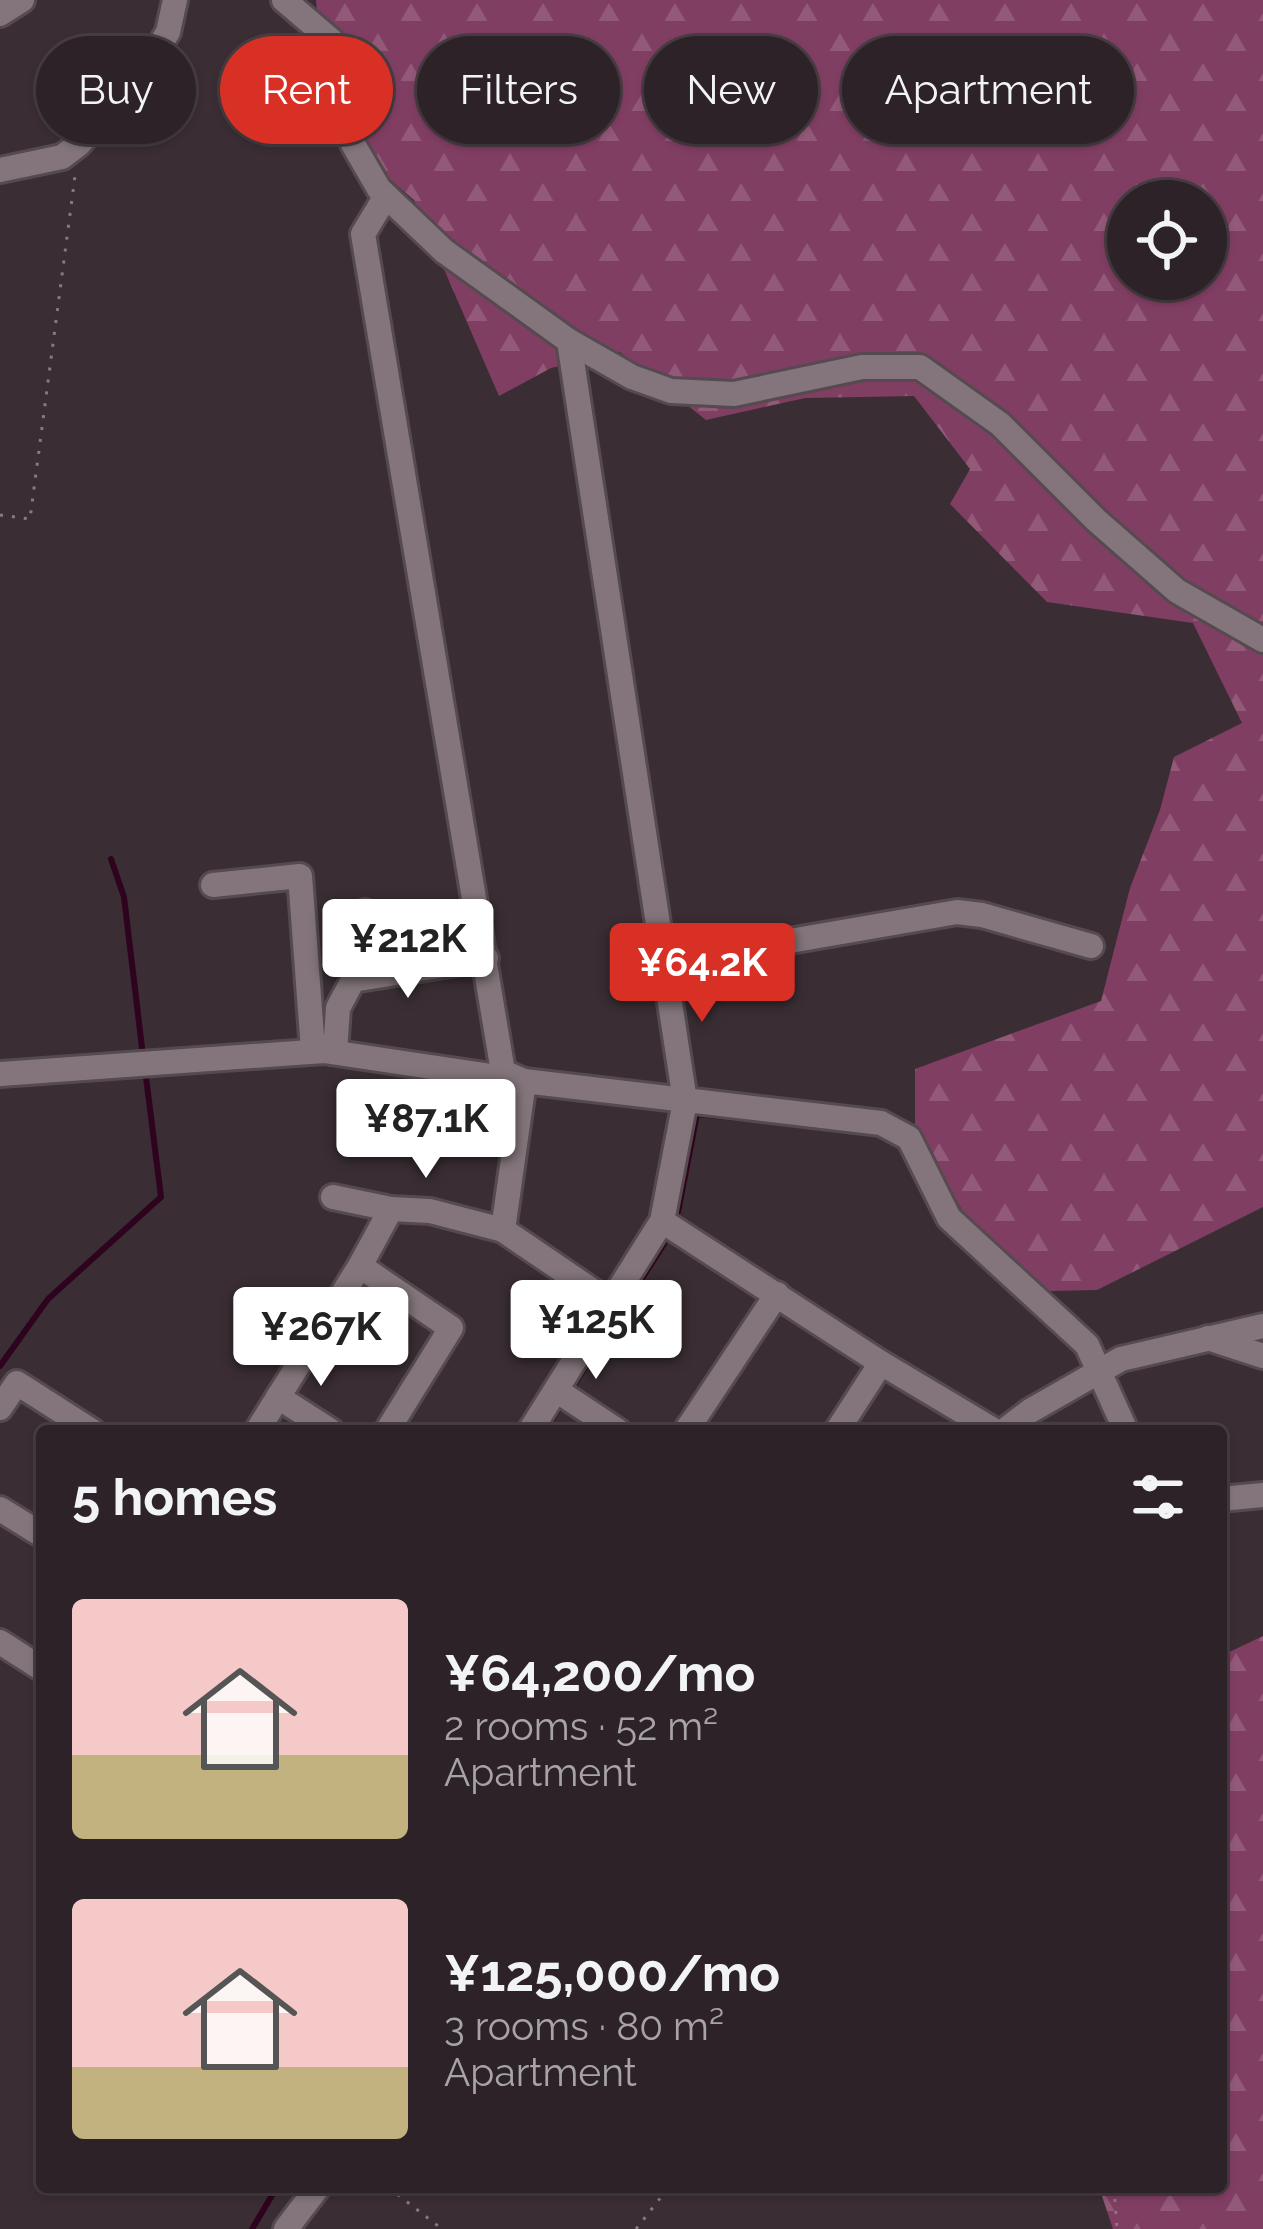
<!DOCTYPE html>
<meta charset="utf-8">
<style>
:root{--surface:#2c2227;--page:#382f33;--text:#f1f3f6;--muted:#a6a4a7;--line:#483f44;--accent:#d93025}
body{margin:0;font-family:Raleway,sans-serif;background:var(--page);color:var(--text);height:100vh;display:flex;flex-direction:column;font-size:45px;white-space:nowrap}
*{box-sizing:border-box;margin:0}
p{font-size:39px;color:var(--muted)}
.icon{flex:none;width:66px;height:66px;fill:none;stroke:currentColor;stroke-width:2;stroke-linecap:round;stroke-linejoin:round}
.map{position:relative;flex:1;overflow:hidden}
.drawer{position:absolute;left:36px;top:1425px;width:1191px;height:768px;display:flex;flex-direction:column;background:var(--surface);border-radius:12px;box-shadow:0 3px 9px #0004,0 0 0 3px var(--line)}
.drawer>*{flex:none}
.banner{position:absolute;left:36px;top:36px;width:1191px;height:108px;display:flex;gap:24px}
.buttons{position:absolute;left:1107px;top:180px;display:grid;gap:24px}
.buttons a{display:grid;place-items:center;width:120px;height:120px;border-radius:50%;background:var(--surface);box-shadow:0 3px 9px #0004,0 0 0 3px var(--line);font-size:60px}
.price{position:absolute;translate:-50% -102px;padding:0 27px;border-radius:12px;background:#fff;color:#222;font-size:39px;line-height:78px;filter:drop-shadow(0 3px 6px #0008)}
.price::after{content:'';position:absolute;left:50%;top:72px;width:36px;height:27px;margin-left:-18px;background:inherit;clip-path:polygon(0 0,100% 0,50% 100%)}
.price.active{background:var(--accent);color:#fff}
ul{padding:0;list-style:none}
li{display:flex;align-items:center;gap:36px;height:300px;padding:0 36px}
li span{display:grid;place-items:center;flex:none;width:336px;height:240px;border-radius:12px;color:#555}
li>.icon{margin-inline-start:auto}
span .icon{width:144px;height:144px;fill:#fffc;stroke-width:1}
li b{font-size:51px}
h2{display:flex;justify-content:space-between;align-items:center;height:144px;padding:0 36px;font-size:51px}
.tag{padding:0 42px;border-radius:54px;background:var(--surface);box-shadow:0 3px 9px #0004,0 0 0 3px var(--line);font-size:42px;line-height:108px}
.tag.active{background:var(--accent);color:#fff}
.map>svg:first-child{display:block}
.forest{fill:url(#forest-firs);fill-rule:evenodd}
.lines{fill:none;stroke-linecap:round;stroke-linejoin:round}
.stream{stroke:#2e031d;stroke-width:6}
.minor-casing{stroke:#544a4f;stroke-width:30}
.path{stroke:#857b80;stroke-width:3;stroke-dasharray:3 9;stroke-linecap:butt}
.minor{stroke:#83757b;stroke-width:24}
</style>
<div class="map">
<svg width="1263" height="2229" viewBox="0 0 1263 2229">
<defs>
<pattern id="forest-firs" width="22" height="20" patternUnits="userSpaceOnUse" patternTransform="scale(3)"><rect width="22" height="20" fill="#813e63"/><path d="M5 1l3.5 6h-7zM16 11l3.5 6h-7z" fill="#925978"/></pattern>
</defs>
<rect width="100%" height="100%" fill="#3a2e34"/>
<g class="forest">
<path d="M316 0H1263V1207L1097 1290 1048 1291 1025 1278 965 1215 915 1128V1069L1101 1001 1130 888 1160 810 1174 757 1242 723 1193 623 1047 602 950 504 970 469 914 396 805 398 706 420 620 352 551 368 499 396 414 200 326 125ZM1128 201H1206V279H1128Z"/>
<polygon points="1263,1636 1263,2229 1113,2229 1099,2187 1221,2187 1221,1656"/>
</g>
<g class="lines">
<g class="stream">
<polyline points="111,859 124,897 143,1056"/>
<polyline points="678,1212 697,1114 746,1119"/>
<polyline points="0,1366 48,1299 161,1197 145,1069"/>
<polyline points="574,1385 664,1244"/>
<polyline points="545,1431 558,1410"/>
<polyline points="252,2229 277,2187"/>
</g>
<defs>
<g id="minor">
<polyline points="284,0 332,41 343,63 353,144 379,189 444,251 569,341 632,377 671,391 734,394 862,367 920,367 1000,424 1096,520 1177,591 1263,640"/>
<polyline points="0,14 22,0"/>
<polyline points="0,170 62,157 79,144 141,76 168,32 175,0"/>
<polyline points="386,196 363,234 503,1072 524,1081 503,1230 609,1302"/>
<polyline points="213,885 300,876 313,1050"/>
<polyline points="663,963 957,912 982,915 1091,946"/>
<polyline points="353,980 365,912"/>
<polyline points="335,1052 338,1008 353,980 486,958"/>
<polyline points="0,1074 324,1051 524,1081 881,1123 909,1138 949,1218 1087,1345 1126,1431"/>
<polyline points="333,1197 391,1209 430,1211 503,1230"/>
<polyline points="662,1221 881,1363 995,1431"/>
<polyline points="360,1266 451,1328 387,1431"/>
<polyline points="1208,1338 1263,1356"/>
<polyline points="556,1390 618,1431"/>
<polyline points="278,1397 331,1431"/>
<polyline points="0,1408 17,1383 92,1431"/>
<polyline points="257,1431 360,1266 391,1209"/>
<polyline points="530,1431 662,1221 685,1101 569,341"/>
<polyline points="686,1431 777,1294"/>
<polyline points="837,1431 881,1363"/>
<polyline points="1004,1431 1030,1411 1121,1359 1263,1326"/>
<polyline points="1221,1499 1263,1495"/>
<polyline points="0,1509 42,1535"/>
<polyline points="0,1642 42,1669"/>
<polyline points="286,2229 318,2187"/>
</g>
</defs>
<use href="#minor" class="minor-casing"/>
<g class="path">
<polyline points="0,515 30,519 75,176"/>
<polyline points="388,2187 442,2229"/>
<polyline points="1114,2187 1117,2229"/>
<polyline points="636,2229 669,2187"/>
</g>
<use href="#minor" class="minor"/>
</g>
</svg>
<div class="buttons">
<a><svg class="icon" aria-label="locate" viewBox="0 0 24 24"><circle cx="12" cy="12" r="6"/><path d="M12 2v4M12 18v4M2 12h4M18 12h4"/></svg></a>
</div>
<b class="price" style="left:408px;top:1001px">¥212K</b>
<b class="price active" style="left:702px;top:1025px">¥64.2K</b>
<b class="price" style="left:426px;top:1181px">¥87.1K</b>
<b class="price" style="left:596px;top:1382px">¥125K</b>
<b class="price" style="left:321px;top:1389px">¥267K</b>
<div class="banner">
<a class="tag">Buy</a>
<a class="tag active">Rent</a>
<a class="tag">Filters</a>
<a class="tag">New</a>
<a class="tag">Apartment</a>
</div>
<section class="drawer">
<h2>5 homes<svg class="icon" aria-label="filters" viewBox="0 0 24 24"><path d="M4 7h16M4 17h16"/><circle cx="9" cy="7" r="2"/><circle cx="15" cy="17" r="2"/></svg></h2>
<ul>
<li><span style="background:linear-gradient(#f6c9c9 65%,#c2b280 0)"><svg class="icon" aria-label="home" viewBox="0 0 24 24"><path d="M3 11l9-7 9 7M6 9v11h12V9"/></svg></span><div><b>¥64,200/mo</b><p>2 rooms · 52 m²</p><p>Apartment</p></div></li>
<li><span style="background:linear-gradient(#f6c9c9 70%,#c2b280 0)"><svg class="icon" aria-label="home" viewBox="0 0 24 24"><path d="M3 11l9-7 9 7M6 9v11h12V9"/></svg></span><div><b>¥125,000/mo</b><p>3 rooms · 80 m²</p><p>Apartment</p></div></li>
</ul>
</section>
</div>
